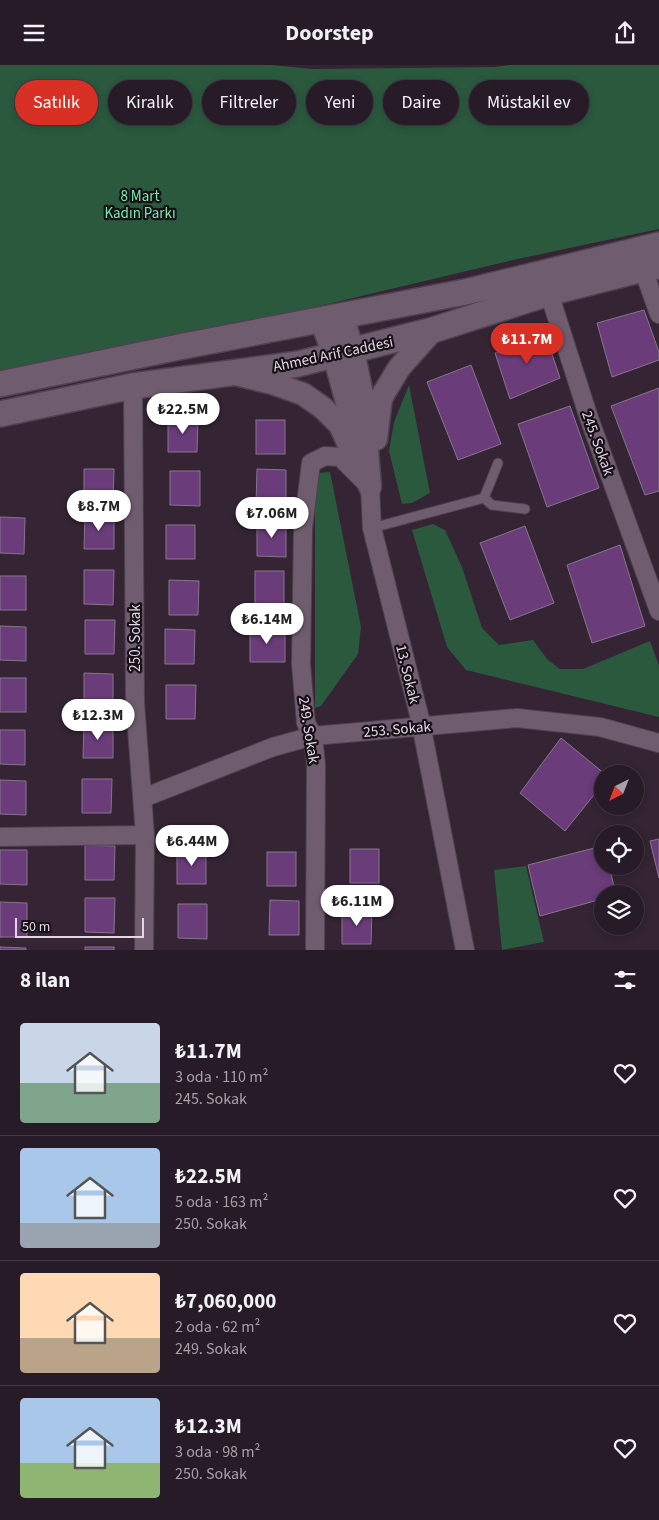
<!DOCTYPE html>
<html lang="tr">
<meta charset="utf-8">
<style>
:root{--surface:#271b27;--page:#2f242f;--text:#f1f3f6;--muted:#a4a1a7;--line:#433944;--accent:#d93025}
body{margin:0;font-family:"Source Sans 3",sans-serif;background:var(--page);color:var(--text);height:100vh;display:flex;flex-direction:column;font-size:19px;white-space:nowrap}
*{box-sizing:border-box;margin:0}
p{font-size:16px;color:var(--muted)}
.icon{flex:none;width:28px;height:28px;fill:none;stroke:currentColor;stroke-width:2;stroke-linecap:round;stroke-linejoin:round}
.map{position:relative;height:885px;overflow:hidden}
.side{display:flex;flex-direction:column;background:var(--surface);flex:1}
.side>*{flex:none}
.hud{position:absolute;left:15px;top:15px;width:630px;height:45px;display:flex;gap:10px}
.needle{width:32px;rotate:222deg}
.controls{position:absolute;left:594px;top:700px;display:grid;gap:10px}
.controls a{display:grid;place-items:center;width:50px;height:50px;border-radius:50%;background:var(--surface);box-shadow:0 2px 8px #0003,0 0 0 1px var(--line);font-size:25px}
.scale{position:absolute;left:15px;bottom:12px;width:129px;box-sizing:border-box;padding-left:5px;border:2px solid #e2d7e2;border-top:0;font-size:14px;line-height:18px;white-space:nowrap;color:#e2d7e2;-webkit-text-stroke:4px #171017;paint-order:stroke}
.price{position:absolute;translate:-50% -42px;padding:0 11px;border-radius:18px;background:#fff;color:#222;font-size:16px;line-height:32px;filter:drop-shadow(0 1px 2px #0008)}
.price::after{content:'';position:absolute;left:50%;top:30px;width:15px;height:11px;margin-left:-8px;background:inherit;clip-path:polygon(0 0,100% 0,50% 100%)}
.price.active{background:var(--accent);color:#fff}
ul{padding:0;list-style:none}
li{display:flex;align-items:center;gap:15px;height:125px;padding:0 20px}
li+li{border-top:1px solid var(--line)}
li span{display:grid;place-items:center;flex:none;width:140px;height:100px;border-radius:5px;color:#555}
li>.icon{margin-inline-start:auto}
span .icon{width:60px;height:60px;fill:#fffc;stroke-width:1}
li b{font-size:21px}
h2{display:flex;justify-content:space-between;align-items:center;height:60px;padding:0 20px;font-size:21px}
.tag{padding:0 18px;border-radius:22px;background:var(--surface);box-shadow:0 2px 8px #0003,0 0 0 1px var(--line);font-size:18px;line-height:45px}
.tag.active{background:var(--accent);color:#fff}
header{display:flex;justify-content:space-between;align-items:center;height:65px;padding:0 20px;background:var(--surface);font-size:22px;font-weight:700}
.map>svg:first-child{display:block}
.green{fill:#2a593e}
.building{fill:#6a3c7a;stroke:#85768b}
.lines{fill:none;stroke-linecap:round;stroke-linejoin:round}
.service-casing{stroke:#4f424f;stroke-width:11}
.minor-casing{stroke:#4f424f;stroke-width:20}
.tertiary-casing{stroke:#4f424f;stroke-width:25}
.secondary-casing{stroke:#4f424f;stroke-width:28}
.service{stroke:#6f5d6f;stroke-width:9}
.minor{stroke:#6f5d6f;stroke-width:18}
.tertiary{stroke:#6f5d6f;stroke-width:22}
.secondary{stroke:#6f5d6f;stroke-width:25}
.labels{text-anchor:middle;stroke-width:4.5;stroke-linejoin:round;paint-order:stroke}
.park-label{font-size:15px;fill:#78ecaa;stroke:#171017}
.street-label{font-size:15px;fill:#e2d7e2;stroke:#171017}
</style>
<header><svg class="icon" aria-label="menu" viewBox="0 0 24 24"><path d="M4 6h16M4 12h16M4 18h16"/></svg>Doorstep<svg class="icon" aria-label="share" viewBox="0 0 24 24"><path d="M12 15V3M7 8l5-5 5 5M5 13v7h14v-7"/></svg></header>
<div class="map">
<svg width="659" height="885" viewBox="0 0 659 885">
<rect width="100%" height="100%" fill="#342434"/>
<g class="green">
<polygon points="0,0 271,0 312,4 495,2 510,0 659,0 659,164 513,195 70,300 0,314"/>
<polygon points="409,320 430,428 412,438 402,439 389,386 394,357"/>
<polygon points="330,407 361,562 358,589 321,641 315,643 315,408"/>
<polygon points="433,459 445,465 462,502 482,563 499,580 533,575 547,594 560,604 583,604 650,576 659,601 659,652 466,605 447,582 412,465"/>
<polygon points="526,801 544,877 502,885 494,805"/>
</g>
<g class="building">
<polygon points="644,245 659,287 659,295 612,312 597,258"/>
<polygon points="544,265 560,313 510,334 495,288"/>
<polygon points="471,300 501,379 458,395 427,317"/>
<polygon points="659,323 659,426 645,430 611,341"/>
<polygon points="570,341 599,423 547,442 518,359"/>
<polygon points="168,353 198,353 197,387 168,387"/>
<rect x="256" y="355" width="29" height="34"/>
<polygon points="84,404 114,404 113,438 84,438"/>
<polygon points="257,404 286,405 286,439 256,439"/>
<polygon points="170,406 200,406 200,441 170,440"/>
<polygon points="85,449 114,450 114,484 84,484"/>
<polygon points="0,452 25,453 24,489 0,488"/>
<polygon points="257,457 286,458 286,492 257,491"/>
<rect x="166" y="460" width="29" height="34"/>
<polygon points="525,461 554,538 510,555 480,478"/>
<polygon points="620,480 645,561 592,578 567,500"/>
<polygon points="84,505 114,505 113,540 84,539"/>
<rect x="255" y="506" width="29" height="34"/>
<rect x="0" y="511" width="26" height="34"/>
<polygon points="169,515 199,516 198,550 169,550"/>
<polygon points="85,555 115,555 114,589 85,589"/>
<polygon points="0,561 26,562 26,596 0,595"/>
<polygon points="250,562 285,563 285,597 250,597"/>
<polygon points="165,564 195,565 194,599 165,599"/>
<polygon points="84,608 113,609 113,643 84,643"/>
<rect x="0" y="613" width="26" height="34"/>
<polygon points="166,620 196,620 195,654 166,654"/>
<polygon points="84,658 113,659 113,693 83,693"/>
<polygon points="0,665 25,665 25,700 0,699"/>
<polygon points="561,673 605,709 602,709 602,720 565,766 520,728"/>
<polygon points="82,714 112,714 111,748 82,748"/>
<polygon points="0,715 26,716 26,750 0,749"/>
<polygon points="659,774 659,813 650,776"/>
<polygon points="85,780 115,781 114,815 85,815"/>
<polygon points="602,781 602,801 609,801 616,829 602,829 602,834 540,851 528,800"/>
<rect x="350" y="784" width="29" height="34"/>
<polygon points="0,785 27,785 27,820 0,819"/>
<rect x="177" y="785" width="29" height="34"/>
<rect x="267" y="787" width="29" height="34"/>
<polygon points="85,833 115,833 114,868 85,867"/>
<polygon points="270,835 299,836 299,870 269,870"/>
<polygon points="0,837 27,838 27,872 0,872"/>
<polygon points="178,839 207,839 207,874 178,873"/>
<polygon points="342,844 372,845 371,879 342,879"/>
<polygon points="0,882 26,883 26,885 0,885"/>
<rect x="85" y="882" width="29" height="3"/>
</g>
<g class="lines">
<defs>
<g id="service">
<polyline points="498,398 484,433 492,440 525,444"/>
<polyline points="372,463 484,433"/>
</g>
<g id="minor">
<polyline points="642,195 643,204 659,249"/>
<polyline points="547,217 549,228 589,353 659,546"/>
<polyline points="133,321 135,638 145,770 144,885"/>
<polyline points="143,733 273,682 313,671 517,653 600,662 659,678"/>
<polyline points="0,772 145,770"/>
<polyline points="315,885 316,700 313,671 306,658 301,599 303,463 311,398 325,391 340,392 370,422 372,463 420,654 465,885"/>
</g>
<g id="tertiary">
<polyline points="321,255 334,290 370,422 363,334 353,286 342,250"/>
<polyline points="236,309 272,318 303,329 323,343 340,360 350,382"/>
<polyline points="376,374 381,333 399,303 433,265"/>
</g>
<g id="secondary">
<polyline points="0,319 184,281 465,227 659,180"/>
<polyline points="0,349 133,321 298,299 433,265 549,228 643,204 659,201"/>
</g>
</defs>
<use href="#service" class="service-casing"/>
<use href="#minor" class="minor-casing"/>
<use href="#tertiary" class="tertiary-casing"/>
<use href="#secondary" class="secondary-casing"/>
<use href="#service" class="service"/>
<use href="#minor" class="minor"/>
<use href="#tertiary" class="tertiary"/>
<use href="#secondary" class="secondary"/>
</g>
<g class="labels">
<g class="park-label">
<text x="140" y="136">8 Mart<tspan x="140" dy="17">Kadın Parkı</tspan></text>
</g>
<g class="street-label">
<text transform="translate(333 289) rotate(-12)" y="5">Ahmed Arif Caddesi</text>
<text transform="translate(598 378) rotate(70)" y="5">245. Sokak</text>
<text transform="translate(135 573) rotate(-90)" y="5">250. Sokak</text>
<text transform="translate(408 609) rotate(76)" y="5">13. Sokak</text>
<text transform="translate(397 664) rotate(-5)" y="5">253. Sokak</text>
<text transform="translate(309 665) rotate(81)" y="5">249. Sokak</text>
</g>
</g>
</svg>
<div class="controls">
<a><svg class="needle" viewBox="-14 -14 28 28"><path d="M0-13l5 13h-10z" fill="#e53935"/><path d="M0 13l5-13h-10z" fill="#a4a1a7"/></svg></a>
<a><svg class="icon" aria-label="locate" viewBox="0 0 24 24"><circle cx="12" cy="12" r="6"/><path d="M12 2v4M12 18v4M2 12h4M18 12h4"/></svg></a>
<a><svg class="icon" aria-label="layers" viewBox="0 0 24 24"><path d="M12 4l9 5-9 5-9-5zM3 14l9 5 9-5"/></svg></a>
</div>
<div class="scale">50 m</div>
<b class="price active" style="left:527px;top:300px">₺11.7M</b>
<b class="price" style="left:183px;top:370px">₺22.5M</b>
<b class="price" style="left:99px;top:467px">₺8.7M</b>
<b class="price" style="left:272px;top:474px">₺7.06M</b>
<b class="price" style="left:267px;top:580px">₺6.14M</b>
<b class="price" style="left:98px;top:676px">₺12.3M</b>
<b class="price" style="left:192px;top:802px">₺6.44M</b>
<b class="price" style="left:357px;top:862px">₺6.11M</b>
<div class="hud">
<a class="tag active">Satılık</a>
<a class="tag">Kiralık</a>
<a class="tag">Filtreler</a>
<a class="tag">Yeni</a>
<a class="tag">Daire</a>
<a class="tag">Müstakil ev</a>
</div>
</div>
<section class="side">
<h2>8 ilan<svg class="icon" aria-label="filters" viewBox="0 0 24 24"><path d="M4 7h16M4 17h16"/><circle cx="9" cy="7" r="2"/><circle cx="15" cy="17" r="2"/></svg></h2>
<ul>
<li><span style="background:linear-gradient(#c9d6e8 60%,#7fa58c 0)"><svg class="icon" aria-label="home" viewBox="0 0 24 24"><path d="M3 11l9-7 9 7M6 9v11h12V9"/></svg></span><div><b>₺11.7M</b><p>3 oda · 110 m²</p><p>245. Sokak</p></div><svg class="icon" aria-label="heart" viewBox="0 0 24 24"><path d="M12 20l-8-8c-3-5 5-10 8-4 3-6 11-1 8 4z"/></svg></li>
<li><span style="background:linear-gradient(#a9c7e8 75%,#9aa5b1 0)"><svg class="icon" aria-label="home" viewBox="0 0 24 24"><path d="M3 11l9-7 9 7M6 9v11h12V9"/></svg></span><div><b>₺22.5M</b><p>5 oda · 163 m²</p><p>250. Sokak</p></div><svg class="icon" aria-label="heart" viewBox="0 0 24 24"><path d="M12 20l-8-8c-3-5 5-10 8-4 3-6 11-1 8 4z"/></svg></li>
<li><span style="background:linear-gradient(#ffd9b3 65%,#b9a48a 0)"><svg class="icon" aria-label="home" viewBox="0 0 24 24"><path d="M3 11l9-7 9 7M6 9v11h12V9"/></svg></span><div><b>₺7,060,000</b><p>2 oda · 62 m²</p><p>249. Sokak</p></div><svg class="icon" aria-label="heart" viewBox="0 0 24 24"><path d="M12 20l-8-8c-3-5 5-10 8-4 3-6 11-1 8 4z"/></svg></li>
<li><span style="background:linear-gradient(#a9c7e8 65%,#8fb573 0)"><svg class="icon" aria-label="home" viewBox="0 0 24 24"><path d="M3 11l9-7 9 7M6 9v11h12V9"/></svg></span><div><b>₺12.3M</b><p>3 oda · 98 m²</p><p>250. Sokak</p></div><svg class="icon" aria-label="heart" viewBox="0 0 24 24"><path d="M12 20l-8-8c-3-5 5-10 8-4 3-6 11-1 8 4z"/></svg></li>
</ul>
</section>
